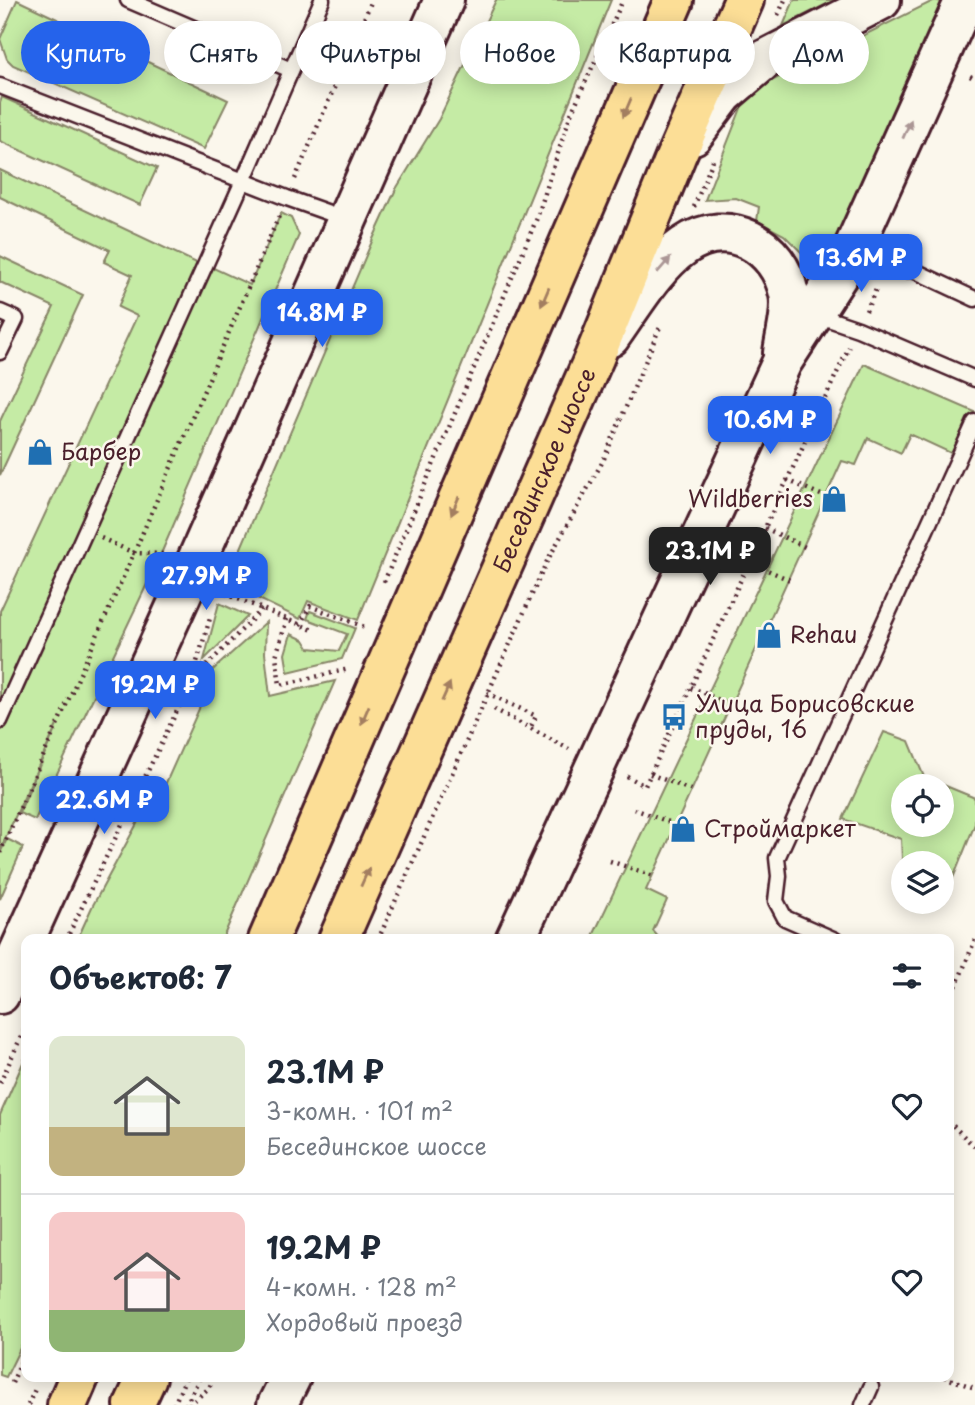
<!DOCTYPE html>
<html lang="ru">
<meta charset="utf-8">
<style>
:root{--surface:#fff;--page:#f6f6f7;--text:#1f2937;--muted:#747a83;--line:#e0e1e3;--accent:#2563eb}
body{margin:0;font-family:"Playpen Sans",sans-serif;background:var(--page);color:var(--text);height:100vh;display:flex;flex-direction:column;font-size:26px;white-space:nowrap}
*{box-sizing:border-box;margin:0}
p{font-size:23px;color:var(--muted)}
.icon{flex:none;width:38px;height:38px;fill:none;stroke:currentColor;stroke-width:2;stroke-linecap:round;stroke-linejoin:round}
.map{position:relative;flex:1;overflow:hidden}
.side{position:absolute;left:21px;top:934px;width:933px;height:448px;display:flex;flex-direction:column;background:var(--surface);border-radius:14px;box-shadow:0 4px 18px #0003}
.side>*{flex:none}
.hud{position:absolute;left:21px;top:21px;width:934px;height:63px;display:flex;gap:14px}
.buttons{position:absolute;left:891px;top:774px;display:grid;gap:14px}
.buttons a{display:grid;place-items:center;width:63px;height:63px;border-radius:50%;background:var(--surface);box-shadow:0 4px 18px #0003;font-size:35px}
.price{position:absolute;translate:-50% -60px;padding:0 16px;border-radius:14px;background:var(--accent);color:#fff;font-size:23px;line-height:46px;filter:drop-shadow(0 2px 4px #0008)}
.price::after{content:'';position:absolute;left:50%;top:42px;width:21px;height:16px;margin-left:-10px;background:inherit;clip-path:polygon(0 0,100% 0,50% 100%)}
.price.active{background:#222;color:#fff}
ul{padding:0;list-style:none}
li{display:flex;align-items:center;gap:21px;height:175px;padding:0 28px}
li+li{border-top:2px solid var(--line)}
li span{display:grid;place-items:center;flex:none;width:196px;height:140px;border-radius:14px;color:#555}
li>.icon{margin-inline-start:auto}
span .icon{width:84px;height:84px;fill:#fffc;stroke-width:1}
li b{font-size:30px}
h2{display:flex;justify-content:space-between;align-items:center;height:84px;padding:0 28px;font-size:30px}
.chip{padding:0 24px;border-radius:32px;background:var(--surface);box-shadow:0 4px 18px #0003;font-size:24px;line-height:63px}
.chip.active{background:var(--accent);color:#fff}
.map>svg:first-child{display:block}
.green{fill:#c5eba5;stroke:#888568;stroke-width:2;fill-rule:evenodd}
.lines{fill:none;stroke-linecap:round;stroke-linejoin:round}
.service-casing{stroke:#4a1f2b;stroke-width:19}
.secondary-casing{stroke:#4a1f2b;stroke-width:44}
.primary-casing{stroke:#4a1f2b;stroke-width:44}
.path{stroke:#4a1f2b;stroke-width:4.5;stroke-dasharray:2 5;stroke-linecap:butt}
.service{stroke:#fbf7ec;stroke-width:14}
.secondary{stroke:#fbf7ec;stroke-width:38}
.primary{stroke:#fcde96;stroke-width:38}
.oneway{fill:#a37e60}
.oneway2{fill:#ab9695}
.labels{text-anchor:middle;stroke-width:5;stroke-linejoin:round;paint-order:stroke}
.poi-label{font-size:23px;fill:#4a1f2b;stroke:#fbf7ec;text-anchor:start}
.street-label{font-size:23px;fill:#4a1f2b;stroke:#fbf7ec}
</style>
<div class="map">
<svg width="975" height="1405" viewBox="0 0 975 1405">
<rect width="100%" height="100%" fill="#fbf7ec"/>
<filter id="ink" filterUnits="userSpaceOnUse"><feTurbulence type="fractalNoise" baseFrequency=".0143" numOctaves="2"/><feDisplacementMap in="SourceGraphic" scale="14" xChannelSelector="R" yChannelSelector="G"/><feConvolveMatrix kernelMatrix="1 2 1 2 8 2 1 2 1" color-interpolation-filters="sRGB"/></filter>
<g filter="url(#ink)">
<g class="green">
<polygon points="17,0 228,100 204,149 13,65 7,59 0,39"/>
<polygon points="496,0 611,0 358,620 308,601 300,619 226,583 373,239 396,189 439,119"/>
<polygon points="794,0 835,0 783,26"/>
<polygon points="935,0 946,3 843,226 827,250 805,256 784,235 757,221 759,207 736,198 705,200 747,93"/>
<polygon points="2,97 157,168 140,205 0,141 0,103"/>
<polygon points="0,170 201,265 0,710 0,611 137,316 118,307 132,275 104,262 110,250 0,197"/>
<polygon points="281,213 291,218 299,235 157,563 35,820 19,813 58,723 0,850 0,721 207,265 250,285"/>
<polygon points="0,256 83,295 0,475 0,421 54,307 0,282"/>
<polygon points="864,364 975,412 955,455 910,434 901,453 868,438 856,465 842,461 646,890 667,900 653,931 661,940 591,940"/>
<polygon points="219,603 248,616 204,660"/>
<polygon points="310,611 355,628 342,659 288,672 285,654 291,634 304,640 309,648 339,651 347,634 307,619"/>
<polygon points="266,622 265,653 270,696 335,681 222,940 77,940 92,907 146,807 156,805 199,709 205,677"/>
<path d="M884 732 909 741 924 777 975 798V824L945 898 942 899V863H903V879L901 839 843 819ZM903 786H942V824H903Z"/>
<polygon points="7,839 23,847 0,899 0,853"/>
<polygon points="26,1056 26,1336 6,1377 0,1375 0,1115"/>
</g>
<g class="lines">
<defs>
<g id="service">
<polyline points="128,0 291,70"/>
<polyline points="0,86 287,198 346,219"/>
<polyline points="852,259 884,270 913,270 975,299"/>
<polyline points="0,312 16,319 0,352"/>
<polyline points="814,314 858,329 975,379"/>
<polyline points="0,721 243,181 322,0"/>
<polyline points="835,940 785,918 776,901 779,876 777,858 975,422"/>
<polyline points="863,1405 871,1387"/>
</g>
<g id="secondary">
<polyline points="693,135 724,94 764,60 881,0"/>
<path d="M610 337C631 308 655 266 684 246 728 215 779 245 789 294 793 312 785 335 783 353"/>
<polyline points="515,940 782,362 849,258 965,0"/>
<polyline points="0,994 189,578 444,0"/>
<polyline points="277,1405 291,1377"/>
</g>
<g id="primary">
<polyline points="268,940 674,0"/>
<path id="s1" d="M338 940 594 358 676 156 744 0"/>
<polyline points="67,1405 79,1377"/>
<polyline points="134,1405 147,1377"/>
</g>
</defs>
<use href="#service" class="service-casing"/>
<use href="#secondary" class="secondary-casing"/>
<use href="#primary" class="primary-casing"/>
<g class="path">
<polyline points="778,15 785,0"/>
<polyline points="970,76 975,79"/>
<polyline points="295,179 372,0"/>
<polyline points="694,207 713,160"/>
<polyline points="866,311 877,287"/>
<polyline points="787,480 828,498"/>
<polyline points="765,528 805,547"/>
<polyline points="101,538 134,553 166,554"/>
<polyline points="749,562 790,580"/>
<polyline points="384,582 537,218 570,116 623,0"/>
<polyline points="219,591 313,630"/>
<polyline points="287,619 276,656 280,685 349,669"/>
<polyline points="300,625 310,606 365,627"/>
<polyline points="192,681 262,609"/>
<polyline points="691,687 732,706"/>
<polyline points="487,693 536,716 530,729"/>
<polyline points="494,709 569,749"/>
<polyline points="650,774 693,791"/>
<polyline points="627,776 645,786 849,347"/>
<polyline points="634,809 677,825"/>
<polyline points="0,853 134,553 279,216"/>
<polyline points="610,861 654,876"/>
<polyline points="66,940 191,682 211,615"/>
<polyline points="378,940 546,563 603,461 660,327"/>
<polyline points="948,1006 975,940"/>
<polyline points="0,1083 26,1026"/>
<polyline points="948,1121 975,1147"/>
<polyline points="944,1377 975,1388"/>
<polyline points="12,1383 26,1351"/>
<polyline points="28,1405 36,1387"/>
<polyline points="174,1405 186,1377"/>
<polyline points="186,1405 200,1377"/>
<polyline points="189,1405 209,1388 214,1377"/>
</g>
<use href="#service" class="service"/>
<use href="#secondary" class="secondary"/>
<use href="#primary" class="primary"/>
</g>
<defs><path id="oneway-solid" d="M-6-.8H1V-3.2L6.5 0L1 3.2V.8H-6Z" transform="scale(1.75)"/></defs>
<g class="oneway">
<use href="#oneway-solid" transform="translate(627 108) rotate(113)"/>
<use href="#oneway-solid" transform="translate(545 297) rotate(113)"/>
<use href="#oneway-solid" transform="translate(455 506) rotate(113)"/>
<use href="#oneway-solid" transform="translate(446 692) rotate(-66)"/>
<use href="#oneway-solid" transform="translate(365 715) rotate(113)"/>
<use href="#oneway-solid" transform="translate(365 877) rotate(-66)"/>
</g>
<g class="oneway2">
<use href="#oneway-solid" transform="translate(907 129) rotate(-66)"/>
<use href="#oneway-solid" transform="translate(664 265) rotate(-49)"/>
</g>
</g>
<defs>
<symbol id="shop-bare" viewBox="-9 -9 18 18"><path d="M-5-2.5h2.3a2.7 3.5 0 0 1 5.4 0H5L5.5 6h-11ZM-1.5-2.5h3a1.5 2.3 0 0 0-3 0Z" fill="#1f6fb2" stroke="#fbf7ec" stroke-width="2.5" paint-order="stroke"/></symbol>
<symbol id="bus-bare" viewBox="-9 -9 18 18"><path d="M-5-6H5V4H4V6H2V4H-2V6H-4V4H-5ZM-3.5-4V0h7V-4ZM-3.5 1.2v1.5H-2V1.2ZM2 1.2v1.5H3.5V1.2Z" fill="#1f6fb2" stroke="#fbf7ec" stroke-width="2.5" paint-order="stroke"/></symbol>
</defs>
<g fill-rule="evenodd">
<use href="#shop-bare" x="21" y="433" width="38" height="38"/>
<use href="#shop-bare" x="815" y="480" width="38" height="38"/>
<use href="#shop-bare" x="750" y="616" width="38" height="38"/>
<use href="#bus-bare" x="655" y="698" width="38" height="38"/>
<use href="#shop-bare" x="664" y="810" width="38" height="38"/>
</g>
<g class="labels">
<g class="poi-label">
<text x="61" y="460">Барбер</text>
<text x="813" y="507" text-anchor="end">Wildberries</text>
<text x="790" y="643">Rehau</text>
<text x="695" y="712">Улица Борисовские<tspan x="695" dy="26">пруды, 16</tspan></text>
<text x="704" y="837">Строймаркет</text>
</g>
<g class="street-label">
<text dy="8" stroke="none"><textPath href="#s1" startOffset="513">Бесединское шоссе</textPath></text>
</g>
</g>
</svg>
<div class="buttons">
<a><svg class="icon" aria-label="locate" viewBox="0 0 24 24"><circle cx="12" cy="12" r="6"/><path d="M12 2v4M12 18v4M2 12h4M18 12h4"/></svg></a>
<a><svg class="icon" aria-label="layers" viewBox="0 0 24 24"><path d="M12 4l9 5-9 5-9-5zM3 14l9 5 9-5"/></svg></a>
</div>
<b class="price" style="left:861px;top:294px">13.6M ₽</b>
<b class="price" style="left:322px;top:349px">14.8M ₽</b>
<b class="price" style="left:770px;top:456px">10.6M ₽</b>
<b class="price active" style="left:710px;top:587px">23.1M ₽</b>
<b class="price" style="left:206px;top:612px">27.9M ₽</b>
<b class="price" style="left:155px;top:721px">19.2M ₽</b>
<b class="price" style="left:104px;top:836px">22.6M ₽</b>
<div class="hud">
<a class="chip active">Купить</a>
<a class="chip">Снять</a>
<a class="chip">Фильтры</a>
<a class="chip">Новое</a>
<a class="chip">Квартира</a>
<a class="chip">Дом</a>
</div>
<section class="side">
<h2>Объектов: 7<svg class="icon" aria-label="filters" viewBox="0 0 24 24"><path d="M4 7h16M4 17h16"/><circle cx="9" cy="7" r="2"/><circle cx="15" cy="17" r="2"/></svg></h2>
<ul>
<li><span style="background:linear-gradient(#dfe7d0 65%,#c2b280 0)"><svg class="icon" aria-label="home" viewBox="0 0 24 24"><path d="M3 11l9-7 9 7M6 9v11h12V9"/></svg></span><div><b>23.1M ₽</b><p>3-комн. · 101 m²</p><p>Бесединское шоссе</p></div><svg class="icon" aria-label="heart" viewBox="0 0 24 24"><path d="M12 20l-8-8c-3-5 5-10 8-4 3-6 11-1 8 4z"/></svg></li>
<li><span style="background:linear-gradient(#f6c9c9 70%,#8fb573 0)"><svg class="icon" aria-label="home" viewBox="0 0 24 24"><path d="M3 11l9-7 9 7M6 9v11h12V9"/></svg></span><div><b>19.2M ₽</b><p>4-комн. · 128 m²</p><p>Хордовый проезд</p></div><svg class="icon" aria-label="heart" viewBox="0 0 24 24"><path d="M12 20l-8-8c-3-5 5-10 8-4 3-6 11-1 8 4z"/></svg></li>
</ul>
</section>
</div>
